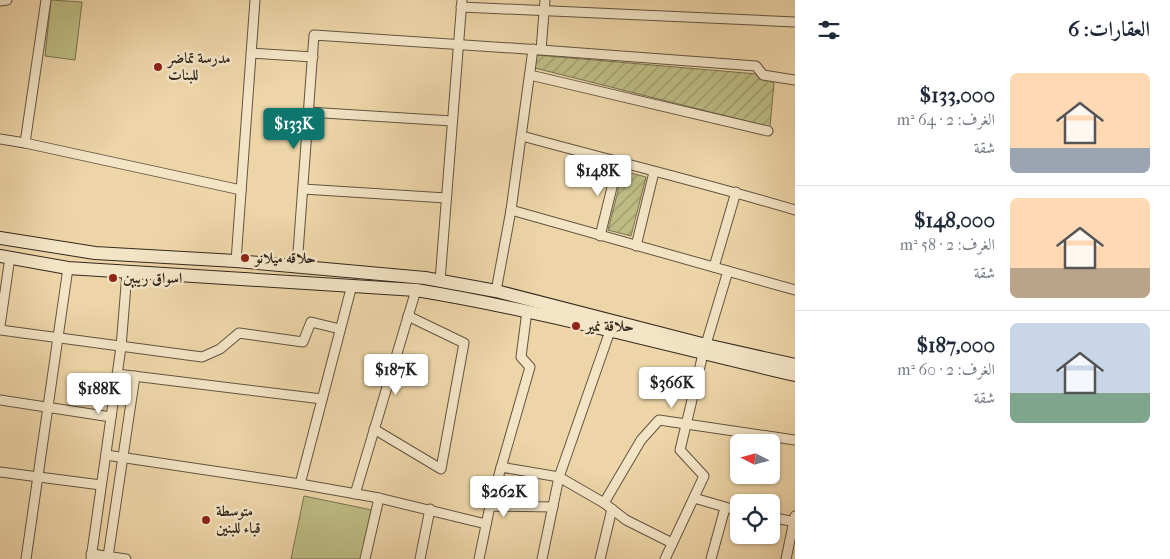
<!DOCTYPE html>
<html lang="ar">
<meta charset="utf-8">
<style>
:root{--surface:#fff;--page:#f2f2f3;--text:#1f2937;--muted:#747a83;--line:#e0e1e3;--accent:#0f766e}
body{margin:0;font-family:"IM FELL French Canon",Amiri,serif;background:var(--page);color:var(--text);direction:rtl;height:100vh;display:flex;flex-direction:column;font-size:19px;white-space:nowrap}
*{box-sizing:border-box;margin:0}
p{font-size:16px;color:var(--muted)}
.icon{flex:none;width:28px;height:28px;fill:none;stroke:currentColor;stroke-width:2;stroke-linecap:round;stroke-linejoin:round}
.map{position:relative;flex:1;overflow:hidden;direction:ltr}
.side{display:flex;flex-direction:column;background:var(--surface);width:375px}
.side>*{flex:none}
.needle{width:32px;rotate:276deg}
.fabs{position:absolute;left:730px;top:434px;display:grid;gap:10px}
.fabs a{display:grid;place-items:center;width:50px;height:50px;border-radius:8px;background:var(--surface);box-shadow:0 1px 4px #0004;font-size:25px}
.price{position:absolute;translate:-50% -42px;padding:0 11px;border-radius:5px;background:#fff;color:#222;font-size:16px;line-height:32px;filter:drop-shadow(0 1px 2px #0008)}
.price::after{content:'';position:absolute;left:50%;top:30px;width:15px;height:11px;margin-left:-8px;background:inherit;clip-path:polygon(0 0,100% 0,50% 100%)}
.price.selected{background:var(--accent);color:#fff}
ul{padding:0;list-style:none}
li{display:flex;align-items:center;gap:15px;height:125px;padding:0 20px}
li+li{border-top:1px solid var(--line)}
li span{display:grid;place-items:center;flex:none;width:140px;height:100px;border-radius:8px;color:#555}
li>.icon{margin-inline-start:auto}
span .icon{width:60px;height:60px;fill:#fffc;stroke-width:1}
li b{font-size:21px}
h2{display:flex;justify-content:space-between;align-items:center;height:60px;padding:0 20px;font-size:21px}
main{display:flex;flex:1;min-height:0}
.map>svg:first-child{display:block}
.park{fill:#bebc84;stroke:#787250}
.garden{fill:url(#garden-furrows);stroke:#787250}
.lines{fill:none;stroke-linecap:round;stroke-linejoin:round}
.street-casing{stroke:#625440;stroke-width:11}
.secondary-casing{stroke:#33291d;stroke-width:14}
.street{stroke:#f3e4c6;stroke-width:9}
.secondary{stroke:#f3e4c6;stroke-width:12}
.poi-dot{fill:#8f2418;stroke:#f3e4c6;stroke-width:2}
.labels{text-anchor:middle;stroke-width:5;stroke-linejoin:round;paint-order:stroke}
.poi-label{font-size:15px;font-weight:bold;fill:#33291d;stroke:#f3e4c6;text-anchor:start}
</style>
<main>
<section class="side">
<h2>العقارات: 6<svg class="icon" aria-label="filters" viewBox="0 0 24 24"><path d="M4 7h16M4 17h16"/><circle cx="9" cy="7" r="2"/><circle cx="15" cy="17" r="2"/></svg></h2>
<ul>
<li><span style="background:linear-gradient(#ffd9b3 75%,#9aa5b1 0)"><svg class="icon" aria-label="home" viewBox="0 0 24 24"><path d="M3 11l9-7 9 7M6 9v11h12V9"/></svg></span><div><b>$133,000</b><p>الغرف: 2 · 64 m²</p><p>شقة</p></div></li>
<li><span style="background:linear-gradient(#ffd9b3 70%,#b9a48a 0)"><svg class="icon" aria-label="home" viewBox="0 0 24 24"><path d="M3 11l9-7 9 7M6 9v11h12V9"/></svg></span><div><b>$148,000</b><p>الغرف: 2 · 58 m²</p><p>شقة</p></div></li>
<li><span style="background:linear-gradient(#c9d6e8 70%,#7fa58c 0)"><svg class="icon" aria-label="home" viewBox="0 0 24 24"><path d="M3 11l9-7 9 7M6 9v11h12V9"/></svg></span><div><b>$187,000</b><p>الغرف: 2 · 60 m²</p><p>شقة</p></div></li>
</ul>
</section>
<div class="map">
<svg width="795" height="559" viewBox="0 0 795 559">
<defs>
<pattern id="garden-furrows" width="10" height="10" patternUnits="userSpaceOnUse" patternTransform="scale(1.25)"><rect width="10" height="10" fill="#bebc84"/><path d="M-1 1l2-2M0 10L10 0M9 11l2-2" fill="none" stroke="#9b996b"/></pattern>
</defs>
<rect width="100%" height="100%" fill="#edd5a8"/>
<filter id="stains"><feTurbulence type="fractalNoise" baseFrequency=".004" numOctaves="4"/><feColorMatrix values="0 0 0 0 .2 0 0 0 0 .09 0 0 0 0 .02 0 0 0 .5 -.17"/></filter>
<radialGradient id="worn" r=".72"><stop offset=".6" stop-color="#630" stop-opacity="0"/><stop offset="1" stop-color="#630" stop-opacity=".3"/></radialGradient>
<g class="park">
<polygon points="51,0 82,2 75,60 45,56"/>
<polygon points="304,496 372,510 362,559 291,559"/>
</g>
<g class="garden">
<polygon points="536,55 757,74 774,83 770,127 535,68"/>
<polygon points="623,171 646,177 631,236 608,230"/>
</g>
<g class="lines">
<defs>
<g id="street">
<polyline points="0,1 7,0"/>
<polyline points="461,7 795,22"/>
<polyline points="541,50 545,0"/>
<polyline points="251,53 313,57"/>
<polyline points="530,75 768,131"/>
<polyline points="308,112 452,121"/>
<path d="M522 136C613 161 705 183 795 210"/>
<polyline points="0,139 25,143 241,190"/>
<polyline points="25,143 46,0"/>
<polyline points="303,189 446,198"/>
<polyline points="511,210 795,290"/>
<polyline points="600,236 618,163"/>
<polyline points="636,246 654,172"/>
<polyline points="236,261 255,0"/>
<polyline points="297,266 314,35 541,50 756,66 763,75 795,80"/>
<polyline points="714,267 736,192"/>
<polyline points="440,281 462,0"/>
<polyline points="496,291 511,210 533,49"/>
<polyline points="0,326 10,257"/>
<polyline points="0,330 202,357 220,349 239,333 303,342 311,322 340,329"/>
<polyline points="117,374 322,399"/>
<polyline points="0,400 111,417"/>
<polyline points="374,429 441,469 464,343 408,316"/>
<polyline points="106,455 300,484 379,498 486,524"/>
<polyline points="501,467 559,477 604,503 626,520 672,543"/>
<polyline points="0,472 101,485"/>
<polyline points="300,484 352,285"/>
<polyline points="355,494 416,290"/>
<polyline points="694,498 739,511"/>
<polyline points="604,503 641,440 659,420 795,440"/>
<polyline points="490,506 530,367 521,357 527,311"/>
<polyline points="771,517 795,522"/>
<polyline points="91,554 126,559"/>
<polyline points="108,557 135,376"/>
<polyline points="26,559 68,268"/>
<polyline points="91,559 121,347 127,273"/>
<polyline points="365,559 379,498"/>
<polyline points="420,559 430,509"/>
<polyline points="479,559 490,506 553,507"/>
<polyline points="542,559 559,477 610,331"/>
<polyline points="600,559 612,509"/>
<polyline points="665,559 704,476 680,450 703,354 728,271"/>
<polyline points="711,559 725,508"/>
<polyline points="786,559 795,516"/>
</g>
<g id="secondary">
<polyline points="0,238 95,253 236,261 425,278 496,291 706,345 795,365"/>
<path d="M0 256 68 268 416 290C544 311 669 346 795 375"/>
</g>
</defs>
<use href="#street" class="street-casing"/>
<use href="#secondary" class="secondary-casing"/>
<use href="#street" class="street"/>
<use href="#secondary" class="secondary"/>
</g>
<g class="poi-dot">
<circle cx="158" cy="67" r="5"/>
<circle cx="245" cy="258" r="5"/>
<circle cx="113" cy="278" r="5"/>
<circle cx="576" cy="326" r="5"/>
<circle cx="206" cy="520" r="5"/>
</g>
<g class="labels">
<g class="poi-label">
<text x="168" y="63">مدرسة تماضر<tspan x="168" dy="17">للبنات</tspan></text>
<text x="255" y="263">حلاقه ميلانو</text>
<text x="123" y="283">اسواق ريبين</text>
<text x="586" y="331">حلاقة نمير</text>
<text x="216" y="516">متوسطة<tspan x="216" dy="17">قباء للبنين</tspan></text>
</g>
</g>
<rect width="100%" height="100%" filter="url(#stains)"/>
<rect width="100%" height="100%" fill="url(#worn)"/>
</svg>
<div class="fabs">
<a><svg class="needle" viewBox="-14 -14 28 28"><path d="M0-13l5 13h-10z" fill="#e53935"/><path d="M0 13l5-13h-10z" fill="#747a83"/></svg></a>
<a><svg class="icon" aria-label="locate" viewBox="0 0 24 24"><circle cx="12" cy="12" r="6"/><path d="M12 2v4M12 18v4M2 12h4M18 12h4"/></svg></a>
</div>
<b class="price selected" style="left:294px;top:150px">$133K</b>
<b class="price" style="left:598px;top:197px">$148K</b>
<b class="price" style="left:396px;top:396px">$187K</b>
<b class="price" style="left:672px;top:409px">$366K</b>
<b class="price" style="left:99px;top:415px">$188K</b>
<b class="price" style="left:504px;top:518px">$262K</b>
</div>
</main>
